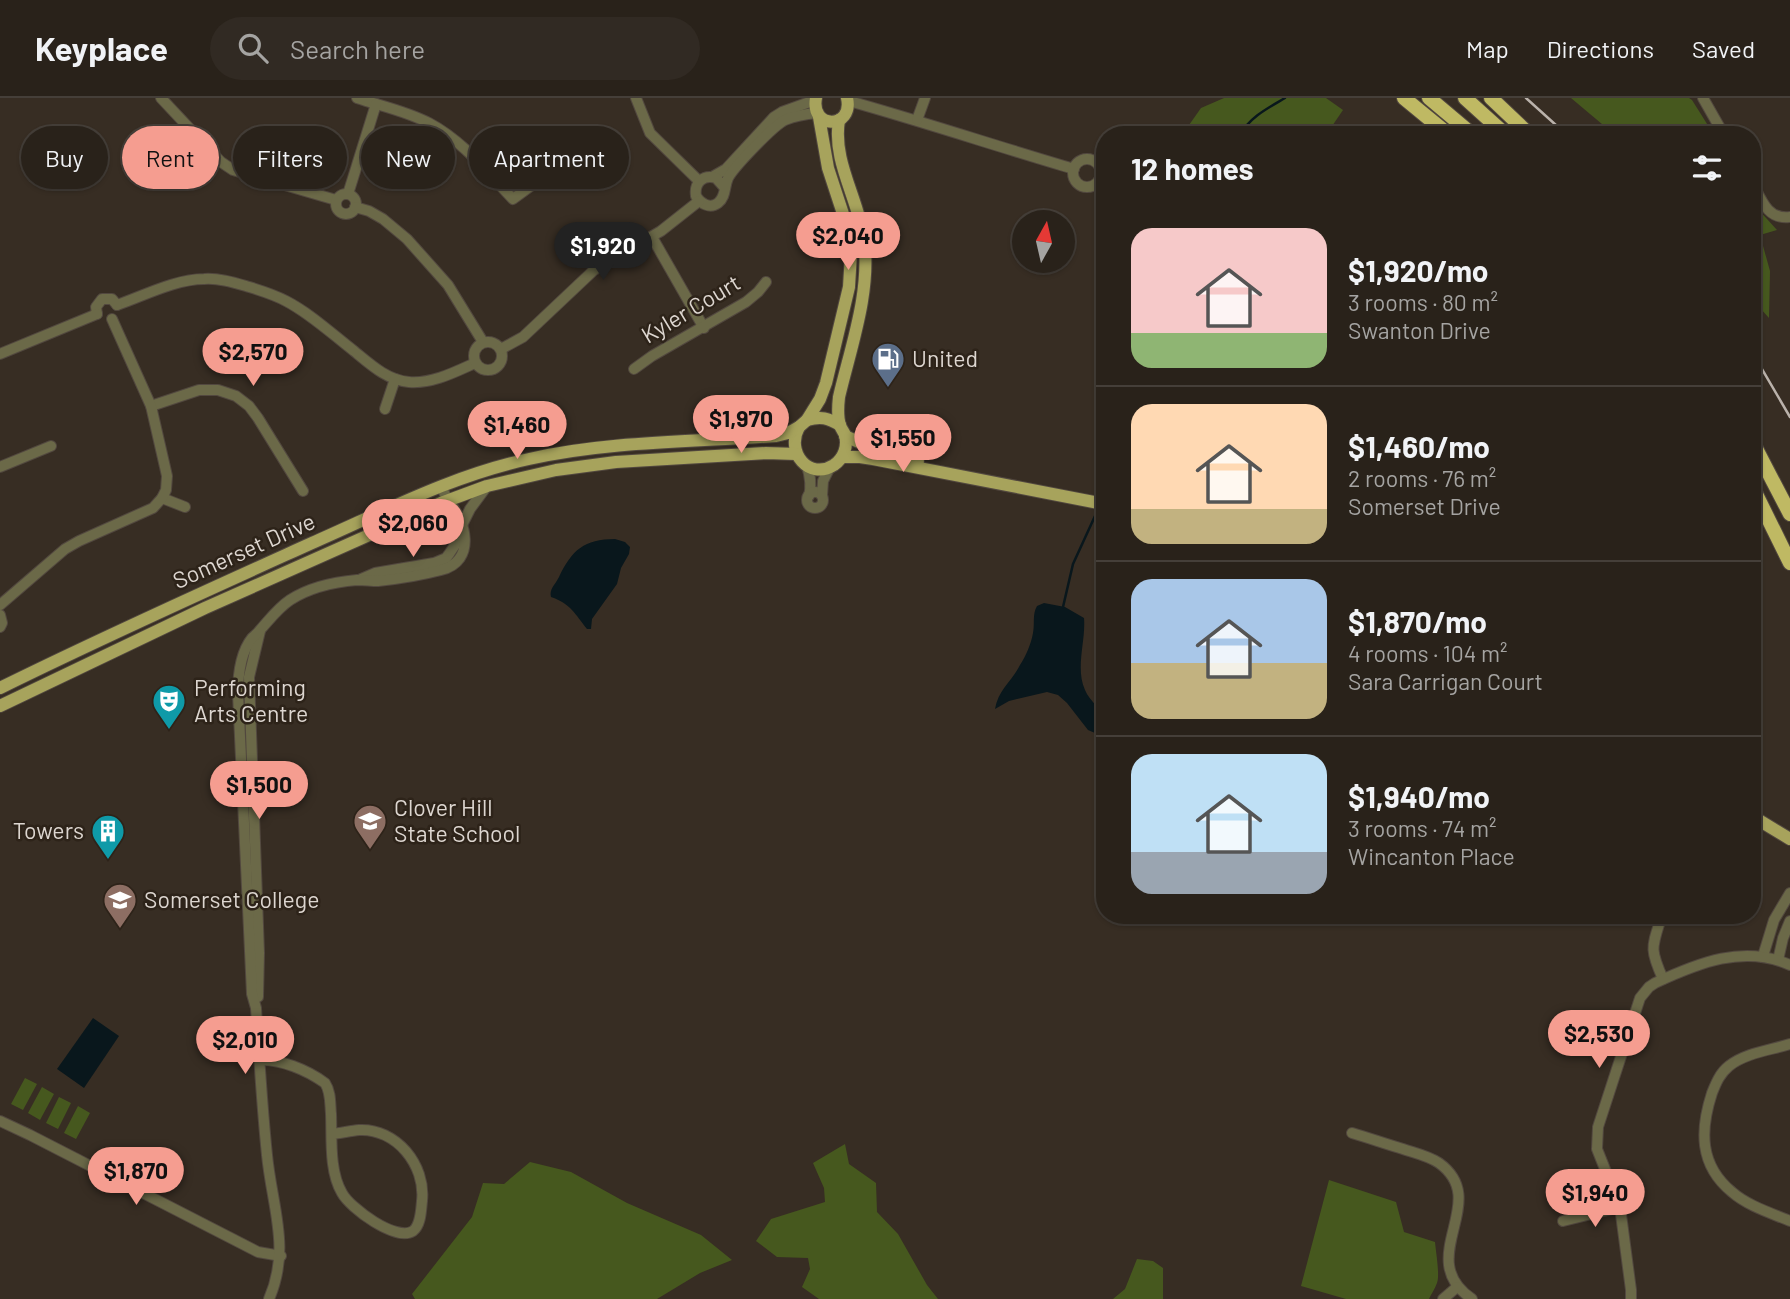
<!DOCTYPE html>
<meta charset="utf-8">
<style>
:root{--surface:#29221a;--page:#312a23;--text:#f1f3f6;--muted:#a5a4a2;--line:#453f39;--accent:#f59d90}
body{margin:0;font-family:Barlow,sans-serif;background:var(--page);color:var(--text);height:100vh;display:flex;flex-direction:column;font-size:26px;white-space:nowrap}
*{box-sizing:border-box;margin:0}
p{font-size:23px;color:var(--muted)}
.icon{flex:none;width:38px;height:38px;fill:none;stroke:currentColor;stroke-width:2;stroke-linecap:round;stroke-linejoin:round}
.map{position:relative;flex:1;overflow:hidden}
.side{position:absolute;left:1096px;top:28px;width:665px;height:798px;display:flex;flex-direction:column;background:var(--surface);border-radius:28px;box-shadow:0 2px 5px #0004,0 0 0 2px var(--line)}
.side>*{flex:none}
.banner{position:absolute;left:21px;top:28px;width:665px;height:63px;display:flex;gap:14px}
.needle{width:46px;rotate:8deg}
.tools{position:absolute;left:1012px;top:112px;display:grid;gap:14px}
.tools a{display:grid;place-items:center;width:63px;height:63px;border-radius:50%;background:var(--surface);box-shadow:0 2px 5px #0004,0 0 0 2px var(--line);font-size:35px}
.price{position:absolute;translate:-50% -60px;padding:0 16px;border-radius:24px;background:var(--accent);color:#111;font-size:23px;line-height:46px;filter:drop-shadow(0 2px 4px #0008)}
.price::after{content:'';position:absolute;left:50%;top:42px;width:21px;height:16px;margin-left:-10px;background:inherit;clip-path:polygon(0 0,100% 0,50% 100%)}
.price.active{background:#222;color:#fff}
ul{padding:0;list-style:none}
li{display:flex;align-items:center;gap:21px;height:175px;padding:0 35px}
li+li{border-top:2px solid var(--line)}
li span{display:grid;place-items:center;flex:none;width:196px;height:140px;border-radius:21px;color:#555}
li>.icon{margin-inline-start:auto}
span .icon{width:84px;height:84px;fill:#fffc;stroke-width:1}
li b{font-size:30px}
h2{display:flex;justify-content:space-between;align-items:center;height:84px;padding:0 35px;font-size:30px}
.tag{padding:0 24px;border-radius:32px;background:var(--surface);box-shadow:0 2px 5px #0004,0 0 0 2px var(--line);font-size:24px;line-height:63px}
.tag.active{background:var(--accent);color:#111}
header{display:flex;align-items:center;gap:42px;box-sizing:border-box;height:98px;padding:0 35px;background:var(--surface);border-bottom:2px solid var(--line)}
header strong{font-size:33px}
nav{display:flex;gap:38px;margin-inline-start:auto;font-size:24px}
.search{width:490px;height:63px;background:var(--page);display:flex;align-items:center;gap:18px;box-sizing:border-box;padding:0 24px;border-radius:38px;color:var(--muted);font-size:26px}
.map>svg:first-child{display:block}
.green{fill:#46581e}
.water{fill:#09171c}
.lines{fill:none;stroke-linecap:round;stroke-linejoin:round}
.stream{stroke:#09171c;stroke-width:2.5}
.minor-casing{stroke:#52483f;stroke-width:12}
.major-casing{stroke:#52483f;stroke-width:14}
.highway-casing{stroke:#52483f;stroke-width:16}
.minor{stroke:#6b6948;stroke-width:10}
.major{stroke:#a7a35c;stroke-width:12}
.highway{stroke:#bfb963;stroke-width:14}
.rail{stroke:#bab2ab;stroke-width:2.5}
.labels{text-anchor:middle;stroke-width:5;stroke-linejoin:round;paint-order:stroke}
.street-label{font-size:23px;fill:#ddd6d0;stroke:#2d2319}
.poi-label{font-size:23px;fill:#ddd6d0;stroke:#2d2319;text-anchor:start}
</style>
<header>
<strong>Keyplace</strong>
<div class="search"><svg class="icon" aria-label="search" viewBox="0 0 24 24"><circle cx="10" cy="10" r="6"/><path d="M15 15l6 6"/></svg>Search here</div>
<nav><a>Map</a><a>Directions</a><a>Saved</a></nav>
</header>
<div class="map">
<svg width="1790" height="1201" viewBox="0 0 1790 1201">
<rect width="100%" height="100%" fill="#372d23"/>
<g class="green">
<polygon points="1224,0 1326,0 1343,12 1326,37 1182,37 1201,10"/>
<polygon points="1571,0 1689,0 1692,2 1714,37 1615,37"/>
<polygon points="1752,100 1757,110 1777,132 1760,137 1770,173 1769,220 1752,201"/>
<polygon points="25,980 37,986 23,1012 11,1006"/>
<polygon points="42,989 54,996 40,1022 28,1015"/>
<polygon points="59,999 71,1005 58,1031 46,1025"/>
<polygon points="78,1008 90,1015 76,1041 64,1035"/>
<polygon points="845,1046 849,1066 876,1085 877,1114 898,1136 927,1187 938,1201 819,1201 802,1189 810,1171 808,1160 777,1159 756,1143 771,1121 825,1104 824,1090 813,1065"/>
<polygon points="530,1064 571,1074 627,1105 701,1137 732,1162 700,1175 657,1201 415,1201 412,1196 472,1119 483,1085 504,1086"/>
<path d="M1329 1082 1396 1104 1404 1134 1435 1144C1436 1155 1440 1177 1437 1185 1435 1191 1431 1196 1429 1201H1346L1301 1188Z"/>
<polygon points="1137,1161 1153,1163 1163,1170 1163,1201 1113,1201 1125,1191"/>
</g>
<g class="water">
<path d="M615 441 625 444 630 449 629 456 621 470 617 486 592 521 591 531H587C575 516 571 506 551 499 549 491 555 487 559 479 572 452 584 441 615 441Z"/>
<path d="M1044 505 1065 509 1084 520C1086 543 1075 570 1085 592 1091 607 1114 617 1095 635L1088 632 1067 605 1058 597 1047 594 1009 603 995 611C998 592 1012 583 1020 567 1026 558 1031 546 1033 535 1035 525 1032 517 1037 508Z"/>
<polygon points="93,920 119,938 84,990 57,971"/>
</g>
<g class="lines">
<g class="stream">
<path d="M1240 37C1250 19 1268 10 1285 0"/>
<polyline points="1063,509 1073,466 1095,418"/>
</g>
<defs>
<g id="minor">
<polyline points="161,0 221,64 233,72 336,102"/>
<path d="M357 0C381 8 406 13 429 25 463 43 487 74 513 101L554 71"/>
<polyline points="636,0 650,35 699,83"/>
<polyline points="1703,0 1724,37"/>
<path d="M849 3C924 24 999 49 1074 71"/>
<polyline points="917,22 925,0"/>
<circle cx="1087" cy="75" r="14"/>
<polyline points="712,79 726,71 774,19 782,14 815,2"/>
<path d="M1752 84C1761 101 1767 122 1790 119"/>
<path d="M724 89 716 80C703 76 694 85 696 98 701 106 710 111 718 105 726 99 724 89 728 80 734 69 773 28 785 22 795 18 806 16 817 15"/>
<polyline points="348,96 376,6"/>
<circle cx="346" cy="106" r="10"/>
<polyline points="355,109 369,113 383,121 407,141 448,187 483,244"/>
<polyline points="652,139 704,230"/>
<path d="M117 207C143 198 176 181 204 181 218 180 232 184 246 188 259 192 273 196 286 203 311 216 332 236 354 253 371 267 387 282 409 284 432 286 455 274 475 265"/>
<polyline points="97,216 96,209 102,201 112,201 117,207"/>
<circle cx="488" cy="258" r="14"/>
<polyline points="501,251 523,239 594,172 661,133 699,103"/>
<polyline points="0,256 97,216"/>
<polyline points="634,271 652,258 746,204 758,194 766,184"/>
<polyline points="151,308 199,292 218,292 236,298 249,308 258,320 303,393"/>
<polyline points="385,311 395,281"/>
<path d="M807 368C810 378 812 387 809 398"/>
<polyline points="0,369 51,348"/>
<circle cx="815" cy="402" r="8"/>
<polyline points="822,398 823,383 830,369"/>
<polyline points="162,400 185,409"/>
<polyline points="429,411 455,437"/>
<polyline points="462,427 470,411 487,388"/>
<polyline points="361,481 375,475 434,465 446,460 449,456 455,447 456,433 449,414 448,403 441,388"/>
<polyline points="0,507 65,451 79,443 153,410 162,400 166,392 167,378 165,369 151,308 112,221"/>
<polyline points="0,517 2,525 0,529"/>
<path d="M1662 817C1652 849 1649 850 1663 881"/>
<polyline points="1763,858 1774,822 1790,795"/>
<polyline points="1778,862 1783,840 1790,823"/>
<polyline points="258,899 259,855 249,579 260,533"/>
<path d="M1790 946C1771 952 1745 955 1729 968 1720 975 1716 985 1712 995 1700 1032 1699 1067 1732 1094 1748 1108 1771 1115 1790 1123"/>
<path d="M259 962C281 961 307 972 325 985 331 994 330 1005 331 1016 332 1040 329 1073 342 1095 350 1110 396 1144 413 1133 421 1127 421 1112 422 1103 426 1067 396 1030 359 1032 350 1033 341 1035 332 1036"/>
<polyline points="0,1023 30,1037 258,1154 281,1158"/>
<path d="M1352 1035C1369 1040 1386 1046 1403 1051 1415 1055 1429 1058 1439 1065 1493 1104 1412 1160 1472 1201"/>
<polyline points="1563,1123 1620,1109"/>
<path d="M269 1201C291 1150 272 1109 267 1057 262 1008 259 959 256 910L252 896 238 596C238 577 240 555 252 540 255 537 258 535 260 532 270 521 278 510 290 502 310 489 334 484 357 482 364 482 371 483 378 483 398 481 422 477 441 472 477 463 466 422 448 403"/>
<polyline points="1443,1201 1457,1189"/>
<path d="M1631 1201V1192L1620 1109 1597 1051 1598 1029 1640 900 1649 889 1655 885C1698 865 1744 846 1790 867"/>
</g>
<g id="major">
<path d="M816 0C810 32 854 31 847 0"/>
<path d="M807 322C821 318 828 320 840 327"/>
<path d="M799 329C785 354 809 383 834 367 844 360 848 348 845 337 844 334 841 331 840 327 837 318 838 308 839 299 851 248 871 194 864 142 859 101 832 64 839 22"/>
<polyline points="845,338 877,352 918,363"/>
<polyline points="842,359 860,359 873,361 1104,406"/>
<path d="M0 590C103 539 208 492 312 445 383 414 453 377 529 361 610 343 693 344 776 338L788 335 799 329 807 322 820 301 826 285 849 189 851 155 846 125 828 70 819 19"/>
<polyline points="0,608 205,510 441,405 487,388 556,372 616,364 766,355 796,356"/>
<polyline points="1752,718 1790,741"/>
</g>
<g id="highway">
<polyline points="1404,0 1449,37"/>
<polyline points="1429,0 1473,37"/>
<polyline points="1465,0 1506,37"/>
<polyline points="1491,0 1530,37"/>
<polyline points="1752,343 1790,416"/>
<polyline points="1752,388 1790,465"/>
</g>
</defs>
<use href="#minor" class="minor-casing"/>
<use href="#major" class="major-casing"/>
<use href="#highway" class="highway-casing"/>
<use href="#minor" class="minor"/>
<use href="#major" class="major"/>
<use href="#highway" class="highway"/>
<g class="rail">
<polyline points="1526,0 1567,37"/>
<polyline points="1752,254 1790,319"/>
</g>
</g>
<defs>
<symbol id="fuel-pin" viewBox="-11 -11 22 30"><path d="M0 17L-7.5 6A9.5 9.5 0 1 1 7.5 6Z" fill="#5c6f8a" stroke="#2d2319"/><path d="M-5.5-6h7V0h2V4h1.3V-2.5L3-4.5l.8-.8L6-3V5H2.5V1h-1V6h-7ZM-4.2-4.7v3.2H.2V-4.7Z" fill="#fff"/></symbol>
<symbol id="theatre-pin" viewBox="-11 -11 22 30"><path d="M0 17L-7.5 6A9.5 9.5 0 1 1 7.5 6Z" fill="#0f9aa8" stroke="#2d2319"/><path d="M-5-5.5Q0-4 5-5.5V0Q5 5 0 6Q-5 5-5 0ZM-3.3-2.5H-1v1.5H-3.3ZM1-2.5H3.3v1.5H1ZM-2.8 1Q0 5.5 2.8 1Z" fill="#fff"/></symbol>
<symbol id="school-pin" viewBox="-11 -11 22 30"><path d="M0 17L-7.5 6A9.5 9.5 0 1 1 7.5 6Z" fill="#8d6e63" stroke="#2d2319"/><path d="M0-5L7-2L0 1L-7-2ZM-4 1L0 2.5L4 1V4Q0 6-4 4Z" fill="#fff"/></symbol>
<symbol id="building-pin" viewBox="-11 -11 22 30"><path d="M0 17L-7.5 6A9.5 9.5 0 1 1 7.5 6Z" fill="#0f9aa8" stroke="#2d2319"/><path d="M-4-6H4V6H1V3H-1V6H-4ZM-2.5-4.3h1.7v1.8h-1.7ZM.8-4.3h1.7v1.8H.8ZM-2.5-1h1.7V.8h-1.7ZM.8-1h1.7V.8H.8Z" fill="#fff"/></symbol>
</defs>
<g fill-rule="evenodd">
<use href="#fuel-pin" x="869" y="242" width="38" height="52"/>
<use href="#theatre-pin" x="150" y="584" width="38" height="52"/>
<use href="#school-pin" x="351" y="704" width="38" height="52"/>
<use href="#building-pin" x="89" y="714" width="38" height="52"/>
<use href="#school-pin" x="101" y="783" width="38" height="52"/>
</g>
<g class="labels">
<g class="street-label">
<text transform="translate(691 211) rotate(-31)" y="8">Kyler Court</text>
<text transform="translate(244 453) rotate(-24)" y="8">Somerset Drive</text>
</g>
<g class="poi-label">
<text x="912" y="269">United</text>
<text x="194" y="598">Performing<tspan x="194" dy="26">Arts Centre</tspan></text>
<text x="394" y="718">Clover Hill<tspan x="394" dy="26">State School</tspan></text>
<text x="84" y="741" text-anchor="end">Towers</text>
<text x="144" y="810">Somerset College</text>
</g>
</g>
</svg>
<div class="tools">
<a><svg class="needle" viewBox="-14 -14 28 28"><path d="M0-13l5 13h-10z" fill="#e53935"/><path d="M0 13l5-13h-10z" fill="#a5a4a2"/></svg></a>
</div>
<b class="price" style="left:848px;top:174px">$2,040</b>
<b class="price active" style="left:603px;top:184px">$1,920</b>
<b class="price" style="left:253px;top:290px">$2,570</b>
<b class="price" style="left:741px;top:357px">$1,970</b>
<b class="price" style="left:517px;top:363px">$1,460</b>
<b class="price" style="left:903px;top:376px">$1,550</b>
<b class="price" style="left:413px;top:461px">$2,060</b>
<b class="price" style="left:259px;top:723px">$1,500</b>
<b class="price" style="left:1599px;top:972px">$2,530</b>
<b class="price" style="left:245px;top:978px">$2,010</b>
<b class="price" style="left:136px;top:1109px">$1,870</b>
<b class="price" style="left:1595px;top:1131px">$1,940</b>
<div class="banner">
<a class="tag">Buy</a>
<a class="tag active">Rent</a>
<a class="tag">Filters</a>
<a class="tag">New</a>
<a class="tag">Apartment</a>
</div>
<section class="side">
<h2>12 homes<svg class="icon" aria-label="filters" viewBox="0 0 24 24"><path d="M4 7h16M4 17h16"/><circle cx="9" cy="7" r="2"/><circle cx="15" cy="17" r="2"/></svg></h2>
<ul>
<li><span style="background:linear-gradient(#f6c9c9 75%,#8fb573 0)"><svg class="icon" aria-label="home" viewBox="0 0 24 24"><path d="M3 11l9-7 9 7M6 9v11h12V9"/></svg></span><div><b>$1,920/mo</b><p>3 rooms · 80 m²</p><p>Swanton Drive</p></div></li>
<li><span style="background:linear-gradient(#ffd9b3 75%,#c2b280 0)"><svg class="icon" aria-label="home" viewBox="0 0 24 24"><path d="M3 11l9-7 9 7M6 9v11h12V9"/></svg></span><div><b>$1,460/mo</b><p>2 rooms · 76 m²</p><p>Somerset Drive</p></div></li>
<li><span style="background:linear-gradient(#a9c7e8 60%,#c2b280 0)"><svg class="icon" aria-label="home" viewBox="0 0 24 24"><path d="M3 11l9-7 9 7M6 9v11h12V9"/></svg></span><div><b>$1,870/mo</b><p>4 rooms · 104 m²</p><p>Sara Carrigan Court</p></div></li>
<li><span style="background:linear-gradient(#bfe0f5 70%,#9aa5b1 0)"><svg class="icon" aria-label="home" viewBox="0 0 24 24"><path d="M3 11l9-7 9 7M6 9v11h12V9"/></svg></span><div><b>$1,940/mo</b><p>3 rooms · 74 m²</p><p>Wincanton Place</p></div></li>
</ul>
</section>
</div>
